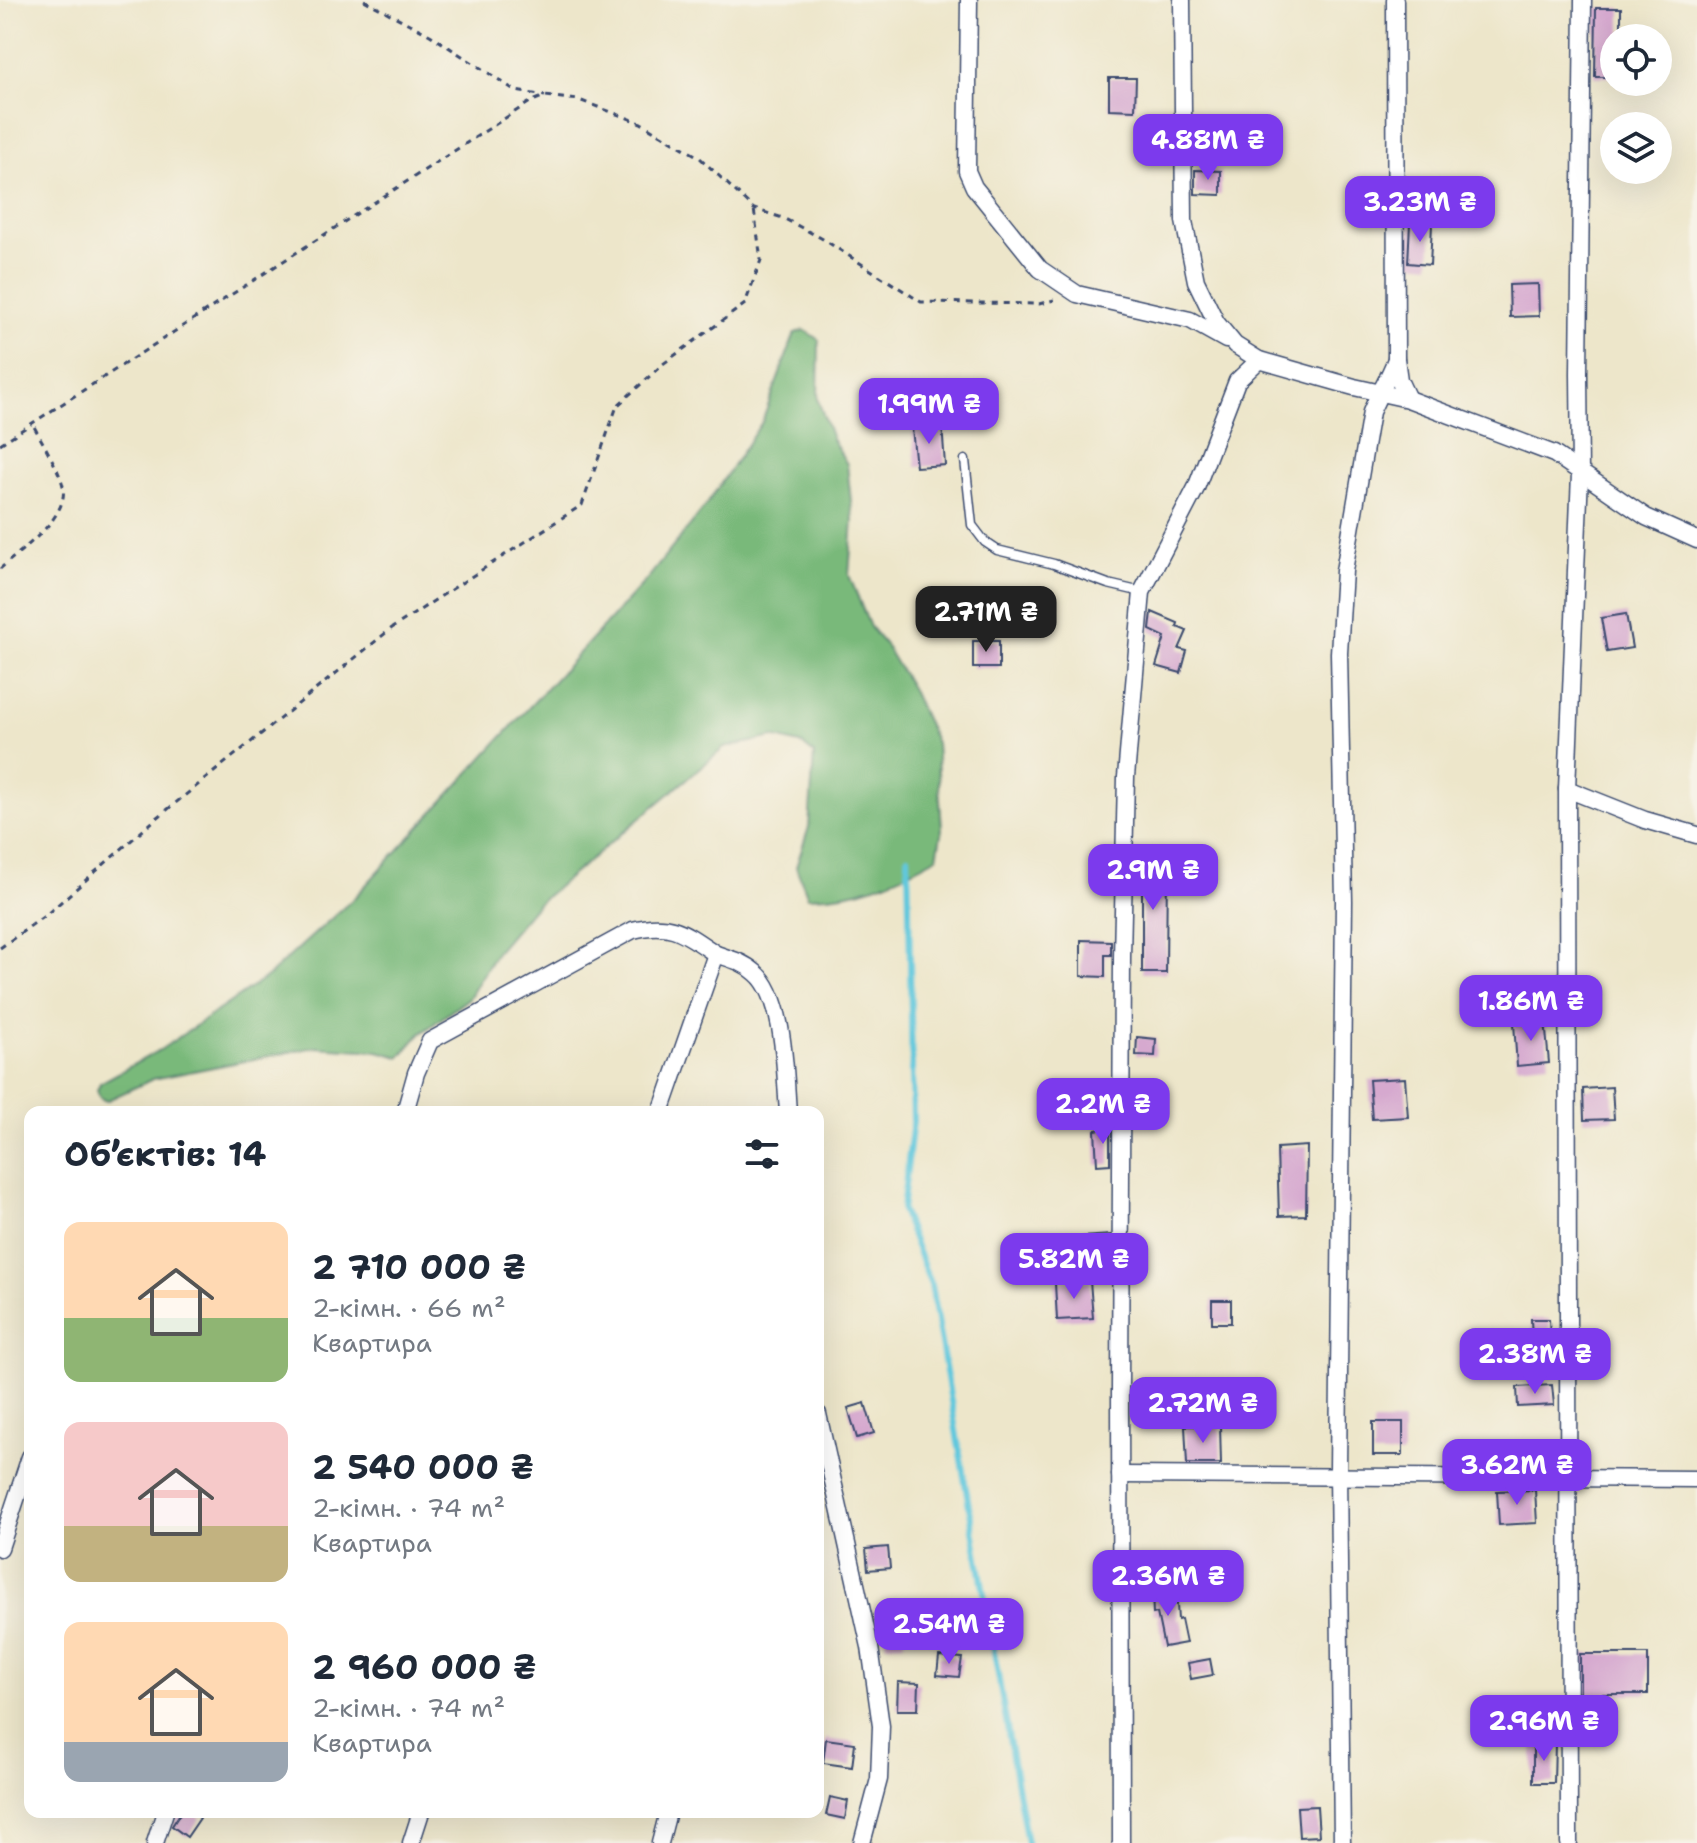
<!DOCTYPE html>
<html lang="uk">
<meta charset="utf-8">
<style>
:root{--surface:#fff;--page:#f2f2f3;--text:#1f2937;--muted:#747a83;--accent:#7c3aed}
body{margin:0;font-family:"Shantell Sans",sans-serif;background:var(--page);color:var(--text);height:100vh;display:flex;flex-direction:column;font-size:30px;white-space:nowrap}
*{box-sizing:border-box;margin:0}
p{font-size:26px;color:var(--muted)}
.icon{flex:none;width:44px;height:44px;fill:none;stroke:currentColor;stroke-width:2;stroke-linecap:round;stroke-linejoin:round}
.map{position:relative;flex:1;overflow:hidden}
.panel{position:absolute;left:24px;top:1106px;width:800px;height:712px;display:flex;flex-direction:column;background:var(--surface);border-radius:16px;box-shadow:0 8px 32px #0002}
.panel>*{flex:none}
.buttons{position:absolute;left:1600px;top:24px;display:grid;gap:16px}
.buttons a{display:grid;place-items:center;width:72px;height:72px;border-radius:50%;background:var(--surface);box-shadow:0 8px 32px #0002;font-size:40px}
.price{position:absolute;translate:-50% -68px;padding:0 18px;border-radius:16px;background:var(--accent);color:#fff;font-size:26px;line-height:52px;filter:drop-shadow(0 2px 4px #0008)}
.price::after{content:'';position:absolute;left:50%;top:48px;width:24px;height:18px;margin-left:-12px;background:inherit;clip-path:polygon(0 0,100% 0,50% 100%)}
.price.on{background:#222;color:#fff}
ul{padding:0;list-style:none}
li{display:flex;align-items:center;gap:24px;height:200px;padding:0 40px}
li span{display:grid;place-items:center;flex:none;width:224px;height:160px;border-radius:16px;color:#555}
li>.icon{margin-inline-start:auto}
span .icon{width:96px;height:96px;fill:#fffc;stroke-width:1}
li b{font-size:34px}
h2{display:flex;justify-content:space-between;align-items:center;height:96px;padding:0 40px;font-size:34px}
.map>svg:first-child{display:block}
.forest{fill:#79b97a;stroke:#4a746c;stroke-width:2}
.lines{fill:none;stroke-linecap:round;stroke-linejoin:round}
.stream{stroke:#60c8dd;stroke-width:6}
.building{fill:#d6a9cf}
.service-casing{stroke:#3a4a6e;stroke-width:11}
.minor-casing{stroke:#3a4a6e;stroke-width:19}
.path{stroke:#3a4a6e;stroke-width:3;stroke-dasharray:6 6;stroke-linecap:butt}
.service{stroke:#fff;stroke-width:8}
.minor{stroke:#fff;stroke-width:16}
</style>
<div class="map">
<svg width="1697" height="1843" viewBox="0 0 1697 1843">
<rect width="100%" height="100%" fill="#f7f3e8"/>
<filter id="ink" filterUnits="userSpaceOnUse"><feTurbulence type="fractalNoise" baseFrequency=".0125" numOctaves="2"/><feDisplacementMap in="SourceGraphic" scale="16" xChannelSelector="R" yChannelSelector="G"/><feConvolveMatrix kernelMatrix="1 2 1 2 8 2 1 2 1" color-interpolation-filters="sRGB"/></filter>
<filter id="wash" filterUnits="userSpaceOnUse"><feTurbulence type="fractalNoise" baseFrequency=".006" numOctaves="4" result="noise"/><feDisplacementMap in="SourceGraphic" scale="32" xChannelSelector="R" yChannelSelector="G"/><feGaussianBlur stdDeviation="1.8" result="paint"/><feColorMatrix in="noise" values="0 0 0 0 0 0 0 0 0 0 0 0 0 0 0 0 0 1.4 0 .05"/><feComposite in="paint" operator="in"/></filter>
<g filter="url(#wash)">
<rect width="100%" height="100%" fill="#ede6ca"/>
<path class="forest" d="M804 330 819 340 818 400 832 439 847 464 853 520 849 575 870 627 886 646 911 688 936 743 942 829 937 857C895 881 856 897 808 897L796 867 809 827 814 754 803 745 773 737 724 748 536 905 497 951 469 998 420 1034 400 1057 378 1051 315 1047 153 1079 106 1101 100 1098 97 1090 100 1083 160 1050 267 977 354 898 648 578 707 504 762 422 795 333Z"/>
<g class="lines">
<polyline class="stream" points="908,857 913,1121 902,1210 931,1285 1027,1843"/>
</g>
<g id="blocks">
<g class="building">
<polygon points="1596,8 1621,8 1621,38 1614,38 1614,77 1595,77"/>
<polygon points="1109,78 1136,78 1135,110 1109,109"/>
<polygon points="1195,170 1221,171 1221,195 1195,194"/>
<polygon points="1410,223 1432,224 1430,265 1408,263"/>
<polygon points="1538,284 1539,316 1510,317 1509,285"/>
<polygon points="942,425 945,465 916,467 912,428"/>
<polygon points="1152,612 1178,623 1177,627 1187,631 1179,649 1187,651 1181,673 1156,666 1165,637 1150,630"/>
<polygon points="1626,614 1632,648 1607,652 1601,618"/>
<rect x="973" y="641" width="26" height="27"/>
<polygon points="1135,850 1157,851 1157,864 1167,864 1166,973 1142,973 1142,884 1140,866 1135,866"/>
<polygon points="1081,940 1111,941 1111,955 1105,955 1105,977 1081,976"/>
<polygon points="1545,1020 1549,1063 1517,1066 1514,1023"/>
<polygon points="1137,1037 1156,1039 1155,1056 1136,1055"/>
<polygon points="1405,1078 1408,1117 1372,1119 1369,1080"/>
<polygon points="1612,1087 1614,1119 1584,1120 1583,1089"/>
<polygon points="1110,1128 1110,1164 1097,1165 1095,1130"/>
<polygon points="1307,1146 1306,1215 1279,1216 1277,1148"/>
<polygon points="1110,1235 1110,1260 1083,1262 1082,1237"/>
<polygon points="1090,1281 1093,1318 1057,1320 1055,1283"/>
<rect x="1212" y="1300" width="19" height="23"/>
<polygon points="1531,1319 1549,1319 1550,1339 1532,1339"/>
<polygon points="1552,1385 1554,1405 1518,1407 1517,1387"/>
<polygon points="865,1403 874,1433 857,1438 848,1408"/>
<rect x="1373" y="1422" width="30" height="33"/>
<polygon points="1220,1425 1221,1464 1187,1464 1185,1426"/>
<polygon points="1535,1490 1537,1523 1499,1525 1497,1491"/>
<polygon points="888,1547 890,1568 868,1570 866,1549"/>
<polygon points="1176,1590 1178,1620 1181,1619 1186,1643 1164,1647 1157,1613 1153,1614 1152,1592"/>
<polygon points="903,1622 905,1643 886,1644 884,1624"/>
<rect x="1580" y="1654" width="68" height="40"/>
<polygon points="939,1656 962,1658 959,1677 937,1675"/>
<polygon points="1210,1659 1213,1675 1191,1679 1188,1663"/>
<polygon points="898,1682 919,1683 918,1710 897,1710"/>
<polygon points="826,1739 855,1743 852,1767 823,1763"/>
<polygon points="1533,1742 1555,1743 1554,1783 1533,1783"/>
<polygon points="830,1797 848,1801 845,1819 826,1815"/>
<polygon points="1317,1806 1319,1836 1299,1837 1297,1807"/>
<polygon points="181,1812 192,1812 200,1818 187,1837 172,1826"/>
</g>
</g>
</g>
<g filter="url(#ink)">
<use href="#blocks" fill-opacity="0" stroke="#3a4a6e" stroke-width="2"/>
<g class="lines">
<defs>
<polyline id="service" points="965,460 972,525 985,542 997,550 1054,564 1108,584 1142,592"/>
<g id="minor">
<polyline points="969,0 967,171 974,187 1040,269 1077,294 1190,320 1226,340"/>
<polyline points="1182,0 1184,221 1196,281 1216,322 1235,345 1259,360 1354,387 1408,399 1554,454 1646,517 1697,540"/>
<polyline points="1395,0 1396,359 1399,380 1408,399"/>
<polyline points="1567,789 1645,820 1697,835"/>
<path d="M405 1112 416 1073 430 1041 633 930C671 920 685 933 716 954"/>
<path d="M661 1112 716 954C731 959 744 962 756 973 785 997 785 1076 788 1112"/>
<polyline points="818,1414 870,1647 881,1726 879,1779 862,1843"/>
<polyline points="1120,1475 1697,1479"/>
<polyline points="0,1548 30,1457"/>
<polyline points="155,1843 165,1812"/>
<polyline points="411,1843 421,1812"/>
<polyline points="660,1843 668,1812"/>
<polyline points="1121,1843 1120,1390 1122,957 1126,777 1142,592 1196,488 1237,381 1259,360"/>
<path d="M1342 1843 1338 1470 1344 901 1339 653 1344 571 1371 412C1379 393 1389 378 1396 359"/>
<polyline points="1569,1843 1567,789 1580,474 1579,374 1583,0"/>
</g>
</defs>
<use href="#service" class="service-casing"/>
<use href="#minor" class="minor-casing"/>
<g class="path">
<polyline points="364,0 430,35 516,91 545,96"/>
<polyline points="0,444 530,102 545,96 579,100 641,123 699,157 754,209 783,218 821,238 921,302 1039,304 1054,300"/>
<path d="M0 569C21 549 69 519 63 486 60 471 40 438 32 423"/>
<polyline points="0,948 47,914 157,818 392,628 582,505 617,406 663,364 745,304 761,260 754,209"/>
</g>
<use href="#service" class="service"/>
<use href="#minor" class="minor"/>
</g>
</g>
</svg>
<div class="buttons">
<a><svg class="icon" aria-label="locate" viewBox="0 0 24 24"><circle cx="12" cy="12" r="6"/><path d="M12 2v4M12 18v4M2 12h4M18 12h4"/></svg></a>
<a><svg class="icon" aria-label="layers" viewBox="0 0 24 24"><path d="M12 4l9 5-9 5-9-5zM3 14l9 5 9-5"/></svg></a>
</div>
<b class="price" style="left:1208px;top:182px">4.88M ₴</b>
<b class="price" style="left:1420px;top:244px">3.23M ₴</b>
<b class="price" style="left:929px;top:446px">1.99M ₴</b>
<b class="price on" style="left:986px;top:654px">2.71M ₴</b>
<b class="price" style="left:1153px;top:912px">2.9M ₴</b>
<b class="price" style="left:1531px;top:1043px">1.86M ₴</b>
<b class="price" style="left:1103px;top:1146px">2.2M ₴</b>
<b class="price" style="left:1074px;top:1301px">5.82M ₴</b>
<b class="price" style="left:1535px;top:1396px">2.38M ₴</b>
<b class="price" style="left:1203px;top:1445px">2.72M ₴</b>
<b class="price" style="left:1517px;top:1507px">3.62M ₴</b>
<b class="price" style="left:1168px;top:1618px">2.36M ₴</b>
<b class="price" style="left:949px;top:1666px">2.54M ₴</b>
<b class="price" style="left:1544px;top:1763px">2.96M ₴</b>
<section class="panel">
<h2>Об’єктів: 14<svg class="icon" aria-label="filters" viewBox="0 0 24 24"><path d="M4 7h16M4 17h16"/><circle cx="9" cy="7" r="2"/><circle cx="15" cy="17" r="2"/></svg></h2>
<ul>
<li><span style="background:linear-gradient(#ffd9b3 60%,#8fb573 0)"><svg class="icon" aria-label="home" viewBox="0 0 24 24"><path d="M3 11l9-7 9 7M6 9v11h12V9"/></svg></span><div><b>2 710 000 ₴</b><p>2-кімн. · 66 m²</p><p>Квартира</p></div></li>
<li><span style="background:linear-gradient(#f6c9c9 65%,#c2b280 0)"><svg class="icon" aria-label="home" viewBox="0 0 24 24"><path d="M3 11l9-7 9 7M6 9v11h12V9"/></svg></span><div><b>2 540 000 ₴</b><p>2-кімн. · 74 m²</p><p>Квартира</p></div></li>
<li><span style="background:linear-gradient(#ffd9b3 75%,#9aa5b1 0)"><svg class="icon" aria-label="home" viewBox="0 0 24 24"><path d="M3 11l9-7 9 7M6 9v11h12V9"/></svg></span><div><b>2 960 000 ₴</b><p>2-кімн. · 74 m²</p><p>Квартира</p></div></li>
</ul>
</section>
</div>
